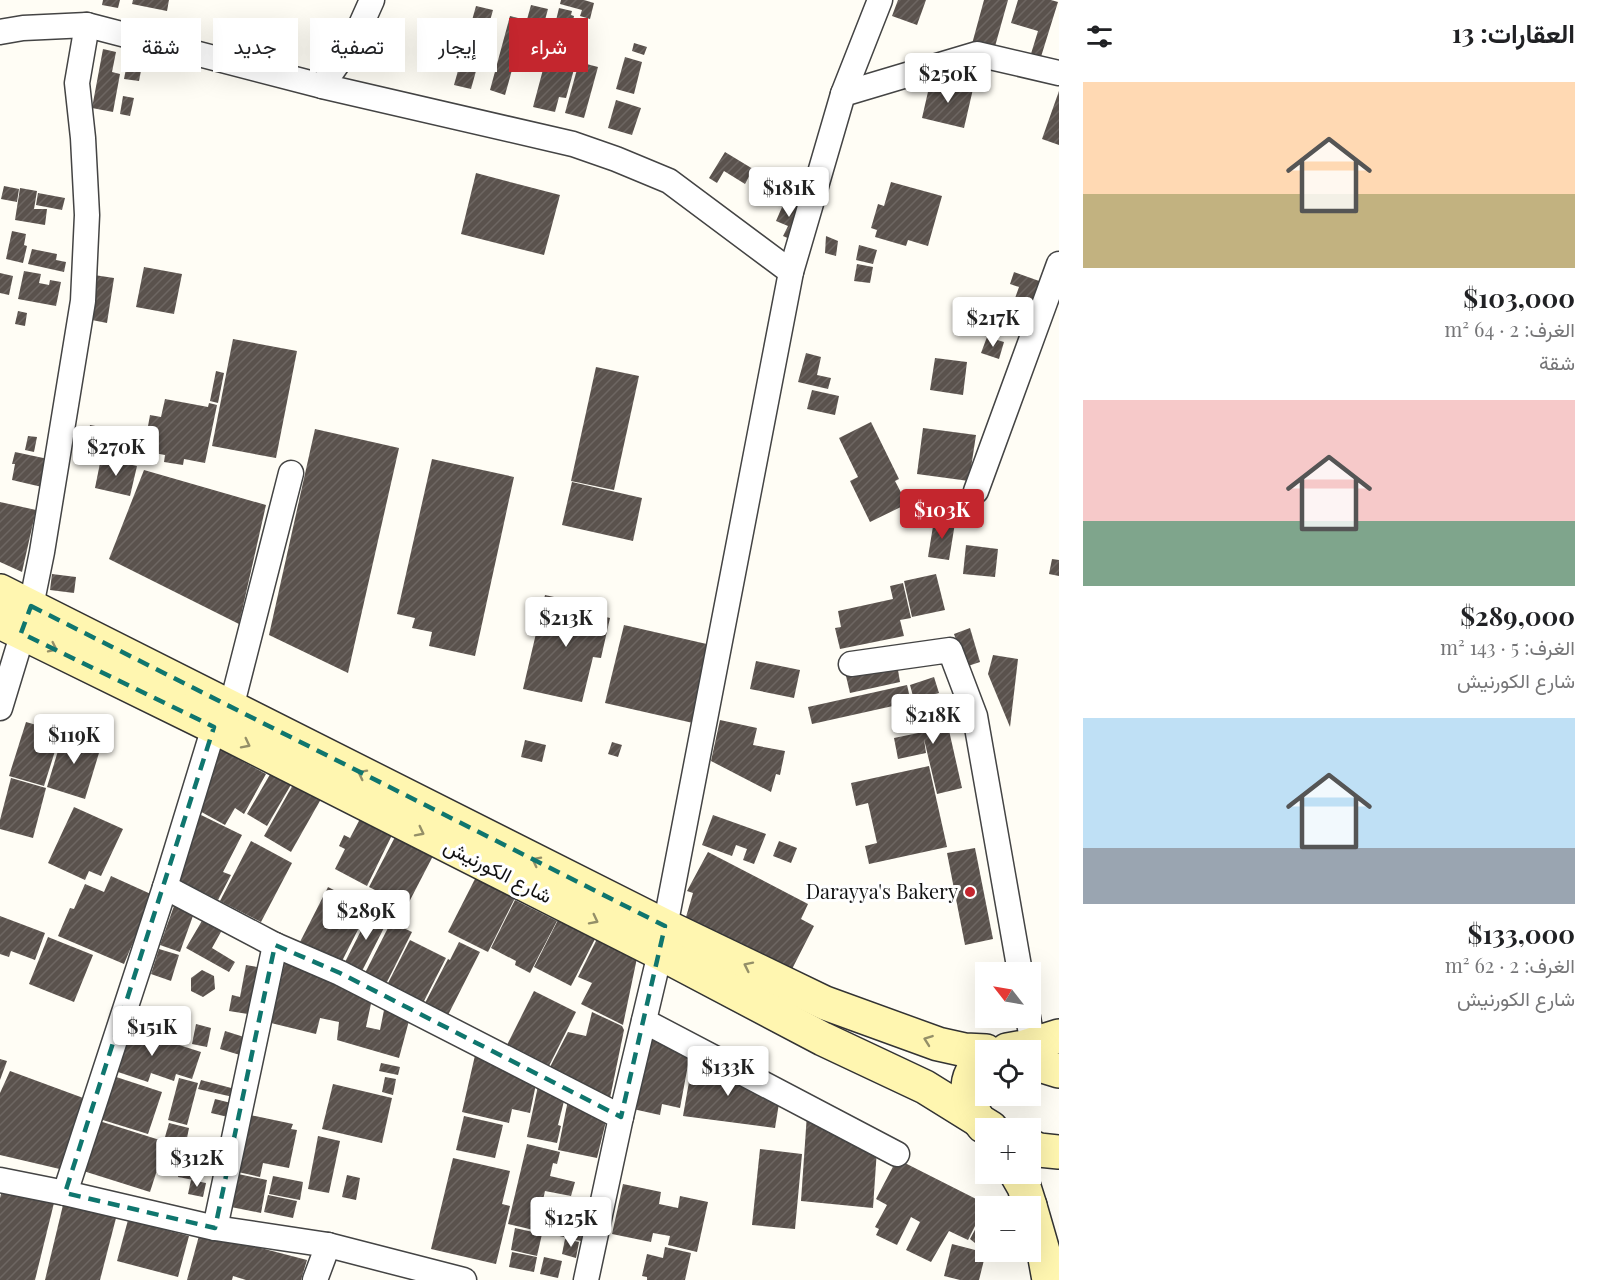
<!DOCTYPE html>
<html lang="ar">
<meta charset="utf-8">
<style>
:root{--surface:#fff;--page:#f2f2f2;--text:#202124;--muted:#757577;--accent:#c4262e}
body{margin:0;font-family:"Playfair Display",Vazirmatn,serif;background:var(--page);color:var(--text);direction:rtl;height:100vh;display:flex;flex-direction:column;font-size:22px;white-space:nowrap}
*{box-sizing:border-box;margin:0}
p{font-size:20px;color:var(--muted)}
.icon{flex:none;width:33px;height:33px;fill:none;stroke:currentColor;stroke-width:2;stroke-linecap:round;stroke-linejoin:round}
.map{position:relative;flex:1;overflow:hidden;direction:ltr}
.drawer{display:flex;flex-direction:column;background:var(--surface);width:540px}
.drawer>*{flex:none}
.top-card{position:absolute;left:18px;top:18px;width:570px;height:54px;direction:rtl;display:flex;gap:12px}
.needle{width:39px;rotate:301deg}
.controls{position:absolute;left:975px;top:962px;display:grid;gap:12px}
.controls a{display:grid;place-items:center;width:66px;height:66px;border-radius:0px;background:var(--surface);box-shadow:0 6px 24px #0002;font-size:30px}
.price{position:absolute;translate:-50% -51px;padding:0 14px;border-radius:6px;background:#fff;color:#222;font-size:20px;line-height:39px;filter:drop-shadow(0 2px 3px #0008)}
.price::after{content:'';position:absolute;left:50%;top:36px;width:18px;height:14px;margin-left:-9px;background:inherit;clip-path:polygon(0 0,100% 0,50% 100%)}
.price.current{background:var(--accent);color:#fff}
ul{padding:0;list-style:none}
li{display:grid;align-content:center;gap:12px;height:318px;padding:0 24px}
li span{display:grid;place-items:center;height:186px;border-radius:0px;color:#555}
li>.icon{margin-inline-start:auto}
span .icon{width:108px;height:108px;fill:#fffc;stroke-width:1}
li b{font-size:26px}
h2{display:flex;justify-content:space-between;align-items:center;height:72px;padding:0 24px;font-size:26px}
.chip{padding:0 21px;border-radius:0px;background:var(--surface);box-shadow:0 6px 24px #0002;font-size:21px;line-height:54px}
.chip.current{background:var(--accent);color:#fff}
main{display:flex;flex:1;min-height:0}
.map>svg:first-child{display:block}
.building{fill:url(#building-hatch)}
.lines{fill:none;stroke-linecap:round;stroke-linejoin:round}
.street-casing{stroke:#444;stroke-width:27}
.secondary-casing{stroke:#333;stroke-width:36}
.street{stroke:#fff;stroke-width:24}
.secondary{stroke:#fff6b0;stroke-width:33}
.oneway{stroke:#948f68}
.marked{fill:none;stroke:#0f766e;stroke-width:4.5;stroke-dasharray:12 8;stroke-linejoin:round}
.poi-dot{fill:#c4262e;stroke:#fff;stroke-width:2}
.labels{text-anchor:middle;stroke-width:6;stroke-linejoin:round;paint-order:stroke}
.street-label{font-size:20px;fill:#111;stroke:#fff}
.poi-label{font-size:20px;fill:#111;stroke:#fff;text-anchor:end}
</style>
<main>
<section class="drawer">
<h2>العقارات: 13<svg class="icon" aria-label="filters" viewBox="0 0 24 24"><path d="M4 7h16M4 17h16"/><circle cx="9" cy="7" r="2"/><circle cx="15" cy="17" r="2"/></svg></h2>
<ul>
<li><span style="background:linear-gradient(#ffd9b3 60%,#c2b280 0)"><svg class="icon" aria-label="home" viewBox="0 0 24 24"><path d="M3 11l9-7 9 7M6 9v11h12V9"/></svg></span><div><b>$103,000</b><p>الغرف: 2 · 64 m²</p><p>شقة</p></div></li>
<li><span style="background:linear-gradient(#f6c9c9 65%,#7fa58c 0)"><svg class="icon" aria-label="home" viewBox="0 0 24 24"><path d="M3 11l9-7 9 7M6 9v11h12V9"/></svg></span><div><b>$289,000</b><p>الغرف: 5 · 143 m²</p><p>شارع الكورنيش</p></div></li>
<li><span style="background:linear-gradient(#bfe0f5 70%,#9aa5b1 0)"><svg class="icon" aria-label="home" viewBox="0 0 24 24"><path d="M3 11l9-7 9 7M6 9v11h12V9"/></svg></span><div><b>$133,000</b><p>الغرف: 2 · 62 m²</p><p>شارع الكورنيش</p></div></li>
</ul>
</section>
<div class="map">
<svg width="1059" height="1280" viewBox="0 0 1059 1280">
<defs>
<pattern id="building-hatch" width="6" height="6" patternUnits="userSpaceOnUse" patternTransform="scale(1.5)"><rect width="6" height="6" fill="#5a524d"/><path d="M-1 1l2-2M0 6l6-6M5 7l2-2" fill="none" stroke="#6d6662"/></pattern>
</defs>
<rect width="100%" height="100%" fill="#fffdf5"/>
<g class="building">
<polygon points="103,0 120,0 118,8 102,5"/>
<polygon points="133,0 169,0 167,11 132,4"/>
<polygon points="561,0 584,0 594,3 590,19 580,16 582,10 560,4"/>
<polygon points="898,0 926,0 917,25 892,16"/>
<polygon points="984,0 1008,0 994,50 972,44"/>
<polygon points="1018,0 1051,0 1058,2 1040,60 1030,57 1038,31 1011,23"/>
<polygon points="531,5 548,9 537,49 520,45"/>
<polygon points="476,6 493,10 471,89 454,85"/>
<polygon points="559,8 572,11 571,15 574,16 571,31 567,30 564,40 552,37"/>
<polygon points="510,16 526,20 505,95 490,90"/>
<polygon points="440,21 459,26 453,47 435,42"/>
<polygon points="424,31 433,33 431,43 422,41"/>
<polygon points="576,32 584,34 580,49 572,46"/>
<polygon points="634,43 647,47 644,55 632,51"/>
<polygon points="130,47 145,50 139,81 124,79"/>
<polygon points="549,47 578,55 566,98 559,97 555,112 533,107"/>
<polygon points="103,49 116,52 112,72 120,74 113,112 92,108"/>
<polygon points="625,57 642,62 634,94 616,89"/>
<polygon points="579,62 598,67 584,118 565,113"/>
<polygon points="930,83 947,88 948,83 973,89 964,128 922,118"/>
<polygon points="1059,91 1059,145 1042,139"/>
<polygon points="123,96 134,98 130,116 120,114"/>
<polygon points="616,100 641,108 632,135 608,128"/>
<polygon points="725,152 753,169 745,184 724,171 717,183 709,178"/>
<polygon points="476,173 560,195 544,255 461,234"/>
<polygon points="891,182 942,196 928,246 908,240 906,246 875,237 877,230 871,228 878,204 884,206"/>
<polygon points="4,186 19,189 17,202 1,199"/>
<polygon points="20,188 37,191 34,209 47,209 45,225 15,220"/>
<polygon points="38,193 65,198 62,210 36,205"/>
<polygon points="785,200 801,207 792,240 783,236 788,226 776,221"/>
<polygon points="12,231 26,234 24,245 27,246 23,263 6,259"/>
<polygon points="826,236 838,241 836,256 825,253"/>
<polygon points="859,245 877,250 873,264 856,260"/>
<polygon points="32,249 57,254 56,260 66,262 64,272 28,264"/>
<polygon points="857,264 873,267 870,283 854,281"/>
<polygon points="144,267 182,274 174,314 136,307"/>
<polygon points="24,271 41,274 39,283 49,285 50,280 61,282 56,306 18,299"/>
<polygon points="1014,272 1042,282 1033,310 1013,304 1019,287 1010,284"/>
<polygon points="0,273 13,276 9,295 0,293"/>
<polygon points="94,275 114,278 107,323 87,319"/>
<polygon points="18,311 27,313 25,326 15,324"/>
<polygon points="987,337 1004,342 999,359 981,353"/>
<polygon points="233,339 297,351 276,458 212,446"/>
<polygon points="806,353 821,357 817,375 831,378 828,389 798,382"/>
<polygon points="935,358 967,362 963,395 930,390"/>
<polygon points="596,367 639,376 614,490 571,481"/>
<polygon points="216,371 224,373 218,403 210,401"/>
<polygon points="812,390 839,396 835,415 807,409"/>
<polygon points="165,399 208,407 209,403 217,405 205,463 184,459 183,465 164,462 165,455 154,453 156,445 145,443 150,415 161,417"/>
<polygon points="871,422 899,479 895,481 907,504 870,522 850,481 858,477 839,438"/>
<polygon points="90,425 106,428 101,457 85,454"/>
<polygon points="923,428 976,435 969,481 917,474"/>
<polygon points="315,429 399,448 348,673 269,635"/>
<polygon points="28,436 37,437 34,452 25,450"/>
<polygon points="15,452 48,459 42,487 12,480 15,464 12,464"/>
<polygon points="101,458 137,466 130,496 95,488"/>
<polygon points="432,459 514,477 475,656 429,646 432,632 412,628 415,618 397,614"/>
<polygon points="144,470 266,505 239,624 109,559"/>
<polygon points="572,482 642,498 633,541 562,525"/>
<polygon points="0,502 36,510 22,572 0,562"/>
<polygon points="934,520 955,523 949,560 928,557"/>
<polygon points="966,545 998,549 995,577 963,574"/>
<polygon points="1052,559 1059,560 1059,576 1049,574"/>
<polygon points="52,574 76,577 74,593 50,590"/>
<polygon points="936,574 945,610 912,617 904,581"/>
<polygon points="903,583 911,618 900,620 904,636 840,649 835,628 841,627 838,611 893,599 890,586"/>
<polygon points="545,595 604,608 602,616 610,618 601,658 593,657 582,702 523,689"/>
<polygon points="624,625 711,645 693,723 605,703"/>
<polygon points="970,628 980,662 965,667 954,634"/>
<polygon points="993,655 1018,659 1010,727 988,674"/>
<polygon points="756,661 800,670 794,698 750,689"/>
<polygon points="897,664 900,682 850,693 846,676"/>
<polygon points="934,677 939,693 914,700 910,685"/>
<polygon points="907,685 911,702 812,724 808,707"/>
<polygon points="941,695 962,788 937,794 924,739 926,753 898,759 894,738 923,732 916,702"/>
<polygon points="720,720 757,728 753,745 785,751 780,775 776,774 771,792 711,761"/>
<polygon points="26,722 61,732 44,786 9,776"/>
<polygon points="64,731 102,743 85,799 47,787"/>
<polygon points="525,740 546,745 542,762 521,757"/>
<polygon points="612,742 622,745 618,757 608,754"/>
<polygon points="220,749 266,774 244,814 235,808 225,825 196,809"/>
<polygon points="929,766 947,847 869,864 865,846 877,843 868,803 856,806 851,783"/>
<polygon points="272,771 292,783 267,826 247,814"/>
<polygon points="11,778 46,788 33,838 0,829 0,820"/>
<polygon points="294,783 321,799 291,852 264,836"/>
<polygon points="74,807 123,829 101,876 89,871 85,880 48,863"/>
<polygon points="199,814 242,835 223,872 231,875 218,900 175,878"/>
<polygon points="713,815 766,834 754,864 743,860 747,849 736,845 732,856 702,845"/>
<polygon points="361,817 393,833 367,886 335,869 345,849 339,846 344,835 350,838"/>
<polygon points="396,835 434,854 407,906 369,887"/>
<polygon points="251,841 292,863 261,922 220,901"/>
<polygon points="779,841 797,848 791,863 773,856"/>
<polygon points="975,848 993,939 965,945 947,853"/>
<polygon points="708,852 808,904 801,919 814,926 791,971 686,917 693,893 687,891"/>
<polygon points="111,876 153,895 124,964 58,936 70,908 74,909 85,884 104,892"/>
<polygon points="476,877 515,898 488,952 448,932"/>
<polygon points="328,887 369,908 341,963 300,942"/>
<polygon points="515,900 557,921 530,973 515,965 516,961 491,948"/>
<polygon points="174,906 194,913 180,952 160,945"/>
<polygon points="372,909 389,918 361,973 344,964"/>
<polygon points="0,916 45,933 35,960 11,951 9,957 0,954"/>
<polygon points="203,919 222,930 212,948 235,962 229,972 186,948"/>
<polygon points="558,920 595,939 571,986 534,967"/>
<polygon points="391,922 412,932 386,984 365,973"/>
<polygon points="48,937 93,955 74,1002 29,984"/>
<polygon points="598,937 637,958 623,1025 581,1004 592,983 578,977"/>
<polygon points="410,940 446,958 423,1003 387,985"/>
<polygon points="459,942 480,952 448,1015 425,1003 448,959 450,960"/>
<polygon points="159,949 179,955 171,981 151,974"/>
<polygon points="286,957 372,999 366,1027 380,1030 385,1005 410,1017 399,1058 337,1040 339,1022 320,1018 316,1034 271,1023"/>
<polygon points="246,965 263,968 254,1015 229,1011 232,995 240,997"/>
<polygon points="202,970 214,976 215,989 203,997 191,991 191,978"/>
<polygon points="534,991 576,1012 549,1066 507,1045"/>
<polygon points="592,1012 622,1026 624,1030 610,1098 550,1067 568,1032 586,1036"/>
<polygon points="196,1024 211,1028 207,1047 192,1044"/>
<polygon points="123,1027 201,1052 192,1079 176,1074 174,1081 151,1073 148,1082 109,1069"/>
<polygon points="225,1031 244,1037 240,1055 220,1049"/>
<polygon points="648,1033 690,1054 680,1108 662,1104 660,1115 633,1109"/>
<polygon points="476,1051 536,1084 530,1113 512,1109 509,1123 462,1112"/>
<polygon points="694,1053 780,1097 775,1128 683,1116"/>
<polygon points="0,1059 7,1061 0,1080"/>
<polygon points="381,1063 400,1067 398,1075 379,1071"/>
<polygon points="10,1071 86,1099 64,1170 0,1155 0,1093"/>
<polygon points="107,1074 162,1092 148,1134 93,1117"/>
<polygon points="385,1077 396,1079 393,1095 382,1092"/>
<polygon points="179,1078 198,1083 187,1125 168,1120"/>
<polygon points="201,1080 235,1089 233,1097 198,1089"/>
<polygon points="333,1084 392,1098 382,1143 322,1129"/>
<polygon points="538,1086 565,1097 558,1125 561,1126 557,1143 527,1137"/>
<polygon points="215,1099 231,1103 228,1117 211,1113"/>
<polygon points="568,1100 607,1117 597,1158 558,1150"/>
<polygon points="807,1114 877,1149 873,1208 801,1201"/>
<polygon points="250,1115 293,1124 291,1129 297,1130 289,1168 263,1163 260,1177 238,1172"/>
<polygon points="464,1116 503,1125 495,1158 456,1150"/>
<polygon points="93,1119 166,1142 150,1192 77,1169"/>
<polygon points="169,1123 189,1128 186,1143 165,1137"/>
<polygon points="318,1136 340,1141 329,1193 308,1189"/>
<polygon points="527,1144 560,1152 557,1164 553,1163 550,1176 575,1182 571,1196 545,1191 541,1209 556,1212 555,1217 585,1224 581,1241 508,1224"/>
<polygon points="197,1146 223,1151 220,1167 194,1162"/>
<polygon points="760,1149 802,1154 795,1229 752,1225"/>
<polygon points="453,1158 510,1171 502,1204 510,1206 496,1264 431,1249"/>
<polygon points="897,1159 986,1204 968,1240 949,1231 931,1262 906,1250 920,1222 911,1217 897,1245 876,1235 879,1229 875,1227 887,1205 876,1199"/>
<polygon points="180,1163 202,1168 199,1181 178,1177"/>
<polygon points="238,1174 267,1180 261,1213 231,1207"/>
<polygon points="347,1175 360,1178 356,1200 342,1197"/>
<polygon points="273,1176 303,1182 300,1200 269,1194"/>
<polygon points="191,1180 206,1183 203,1197 188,1194"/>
<polygon points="623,1184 661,1192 659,1204 678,1208 680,1196 708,1202 697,1252 668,1245 670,1236 653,1233 651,1242 612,1234"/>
<polygon points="2,1190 54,1203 35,1280 0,1280 0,1198"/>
<polygon points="268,1195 297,1201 293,1218 264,1212"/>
<polygon points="575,1197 588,1200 585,1213 572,1210"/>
<polygon points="63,1205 116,1218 100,1280 45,1280"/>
<polygon points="986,1209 986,1251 1015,1251 1016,1256 996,1262 997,1259 981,1258 980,1247 970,1239"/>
<polygon points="128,1220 189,1236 178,1277 117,1261"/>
<polygon points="515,1228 542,1234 537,1256 511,1250"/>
<polygon points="200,1232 307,1260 301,1280 246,1280 233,1276 232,1280 187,1280"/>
<polygon points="565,1239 579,1242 576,1258 562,1254"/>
<polygon points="952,1244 979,1251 977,1259 984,1260 979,1280 960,1280 944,1276"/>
<polygon points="665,1247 691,1253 685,1280 647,1280 647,1277 642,1276 647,1254 663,1258"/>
<polygon points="512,1252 537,1257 534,1272 509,1267"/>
<polygon points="544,1257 562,1261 558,1278 540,1274"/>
</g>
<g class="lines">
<defs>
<g id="street">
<polyline points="0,32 23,28 87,25 322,86 573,144 616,159 669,181 791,272 660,953 621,1117 586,1280"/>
<polyline points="322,86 355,38 372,0"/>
<polyline points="843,94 880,0"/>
<polyline points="791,272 843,94 977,54 1059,73"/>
<polyline points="976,491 1059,264"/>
<polyline points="851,664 950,650 975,716 1020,972"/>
<polyline points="0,708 31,606 42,552 83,301 87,215 83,138 77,83 87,25"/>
<polyline points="231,708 291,473"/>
<polyline points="165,887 275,945 340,973 621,1117"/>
<polyline points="1028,1017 1033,1045"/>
<polyline points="644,1021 897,1154"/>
<polyline points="0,1180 65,1193 215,1228 328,1245 464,1280"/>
<polyline points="65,1193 165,887 214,727"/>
<polyline points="215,1228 275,945"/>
<polyline points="315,1280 328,1245"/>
</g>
<g id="secondary">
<polyline points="0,591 665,926 825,1003 938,1044 965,1050 986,1051"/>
<polyline points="0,622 214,727 660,953 823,1039 925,1087 991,1128"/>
<polyline points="1007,1050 1024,1047 1059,1036"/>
<polyline points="1030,1062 1059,1071"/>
<path d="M983 1126C966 1105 959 1075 986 1058"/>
<polyline points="1030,1146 1039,1150 1059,1152"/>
<polyline points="1016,1173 1024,1187 1030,1206"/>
<polyline points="1030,1206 1045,1258 1049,1280"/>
</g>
</defs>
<use href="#street" class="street-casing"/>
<use href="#secondary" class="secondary-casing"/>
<use href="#street" class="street"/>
<use href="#secondary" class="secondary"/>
</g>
<defs><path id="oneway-chevron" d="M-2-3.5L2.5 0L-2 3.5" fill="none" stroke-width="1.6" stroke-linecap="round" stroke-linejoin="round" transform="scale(1.5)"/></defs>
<g class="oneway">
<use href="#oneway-chevron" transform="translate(53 648) rotate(26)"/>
<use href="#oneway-chevron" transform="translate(246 744) rotate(27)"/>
<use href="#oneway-chevron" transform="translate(362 774) rotate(-153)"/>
<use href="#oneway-chevron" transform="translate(420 832) rotate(27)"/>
<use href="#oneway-chevron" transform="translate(536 861) rotate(-153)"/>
<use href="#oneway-chevron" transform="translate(594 920) rotate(27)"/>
<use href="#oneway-chevron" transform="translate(748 966) rotate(-154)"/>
<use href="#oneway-chevron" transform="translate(928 1040) rotate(-160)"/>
</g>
<path class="marked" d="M31 606 665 926 621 1117 340 973 275 945 215 1228 65 1193 214 727 21 633Z"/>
<circle class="poi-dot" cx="970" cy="892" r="6"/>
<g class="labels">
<g class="street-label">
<text transform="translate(498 871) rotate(27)" y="7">شارع الكورنيش</text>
</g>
<g class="poi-label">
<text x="958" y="899">Darayya's Bakery</text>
</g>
</g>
</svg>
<div class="controls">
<a><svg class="needle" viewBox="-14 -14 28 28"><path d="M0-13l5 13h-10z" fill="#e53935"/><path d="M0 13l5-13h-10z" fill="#757577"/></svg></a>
<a><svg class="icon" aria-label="locate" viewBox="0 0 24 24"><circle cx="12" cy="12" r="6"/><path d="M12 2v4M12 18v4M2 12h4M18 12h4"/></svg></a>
<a>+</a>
<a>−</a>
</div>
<b class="price" style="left:948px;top:104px">$250K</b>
<b class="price" style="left:789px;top:218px">$181K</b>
<b class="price" style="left:993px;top:348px">$217K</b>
<b class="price" style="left:116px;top:477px">$270K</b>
<b class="price current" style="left:942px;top:540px">$103K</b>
<b class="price" style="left:566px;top:648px">$213K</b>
<b class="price" style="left:933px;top:745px">$218K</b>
<b class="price" style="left:74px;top:765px">$119K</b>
<b class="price" style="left:366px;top:941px">$289K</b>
<b class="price" style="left:152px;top:1057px">$151K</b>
<b class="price" style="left:728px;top:1097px">$133K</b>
<b class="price" style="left:197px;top:1188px">$312K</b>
<b class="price" style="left:571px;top:1248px">$125K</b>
<div class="top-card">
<a class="chip current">شراء</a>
<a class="chip">إيجار</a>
<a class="chip">تصفية</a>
<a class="chip">جديد</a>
<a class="chip">شقة</a>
</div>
</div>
</main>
